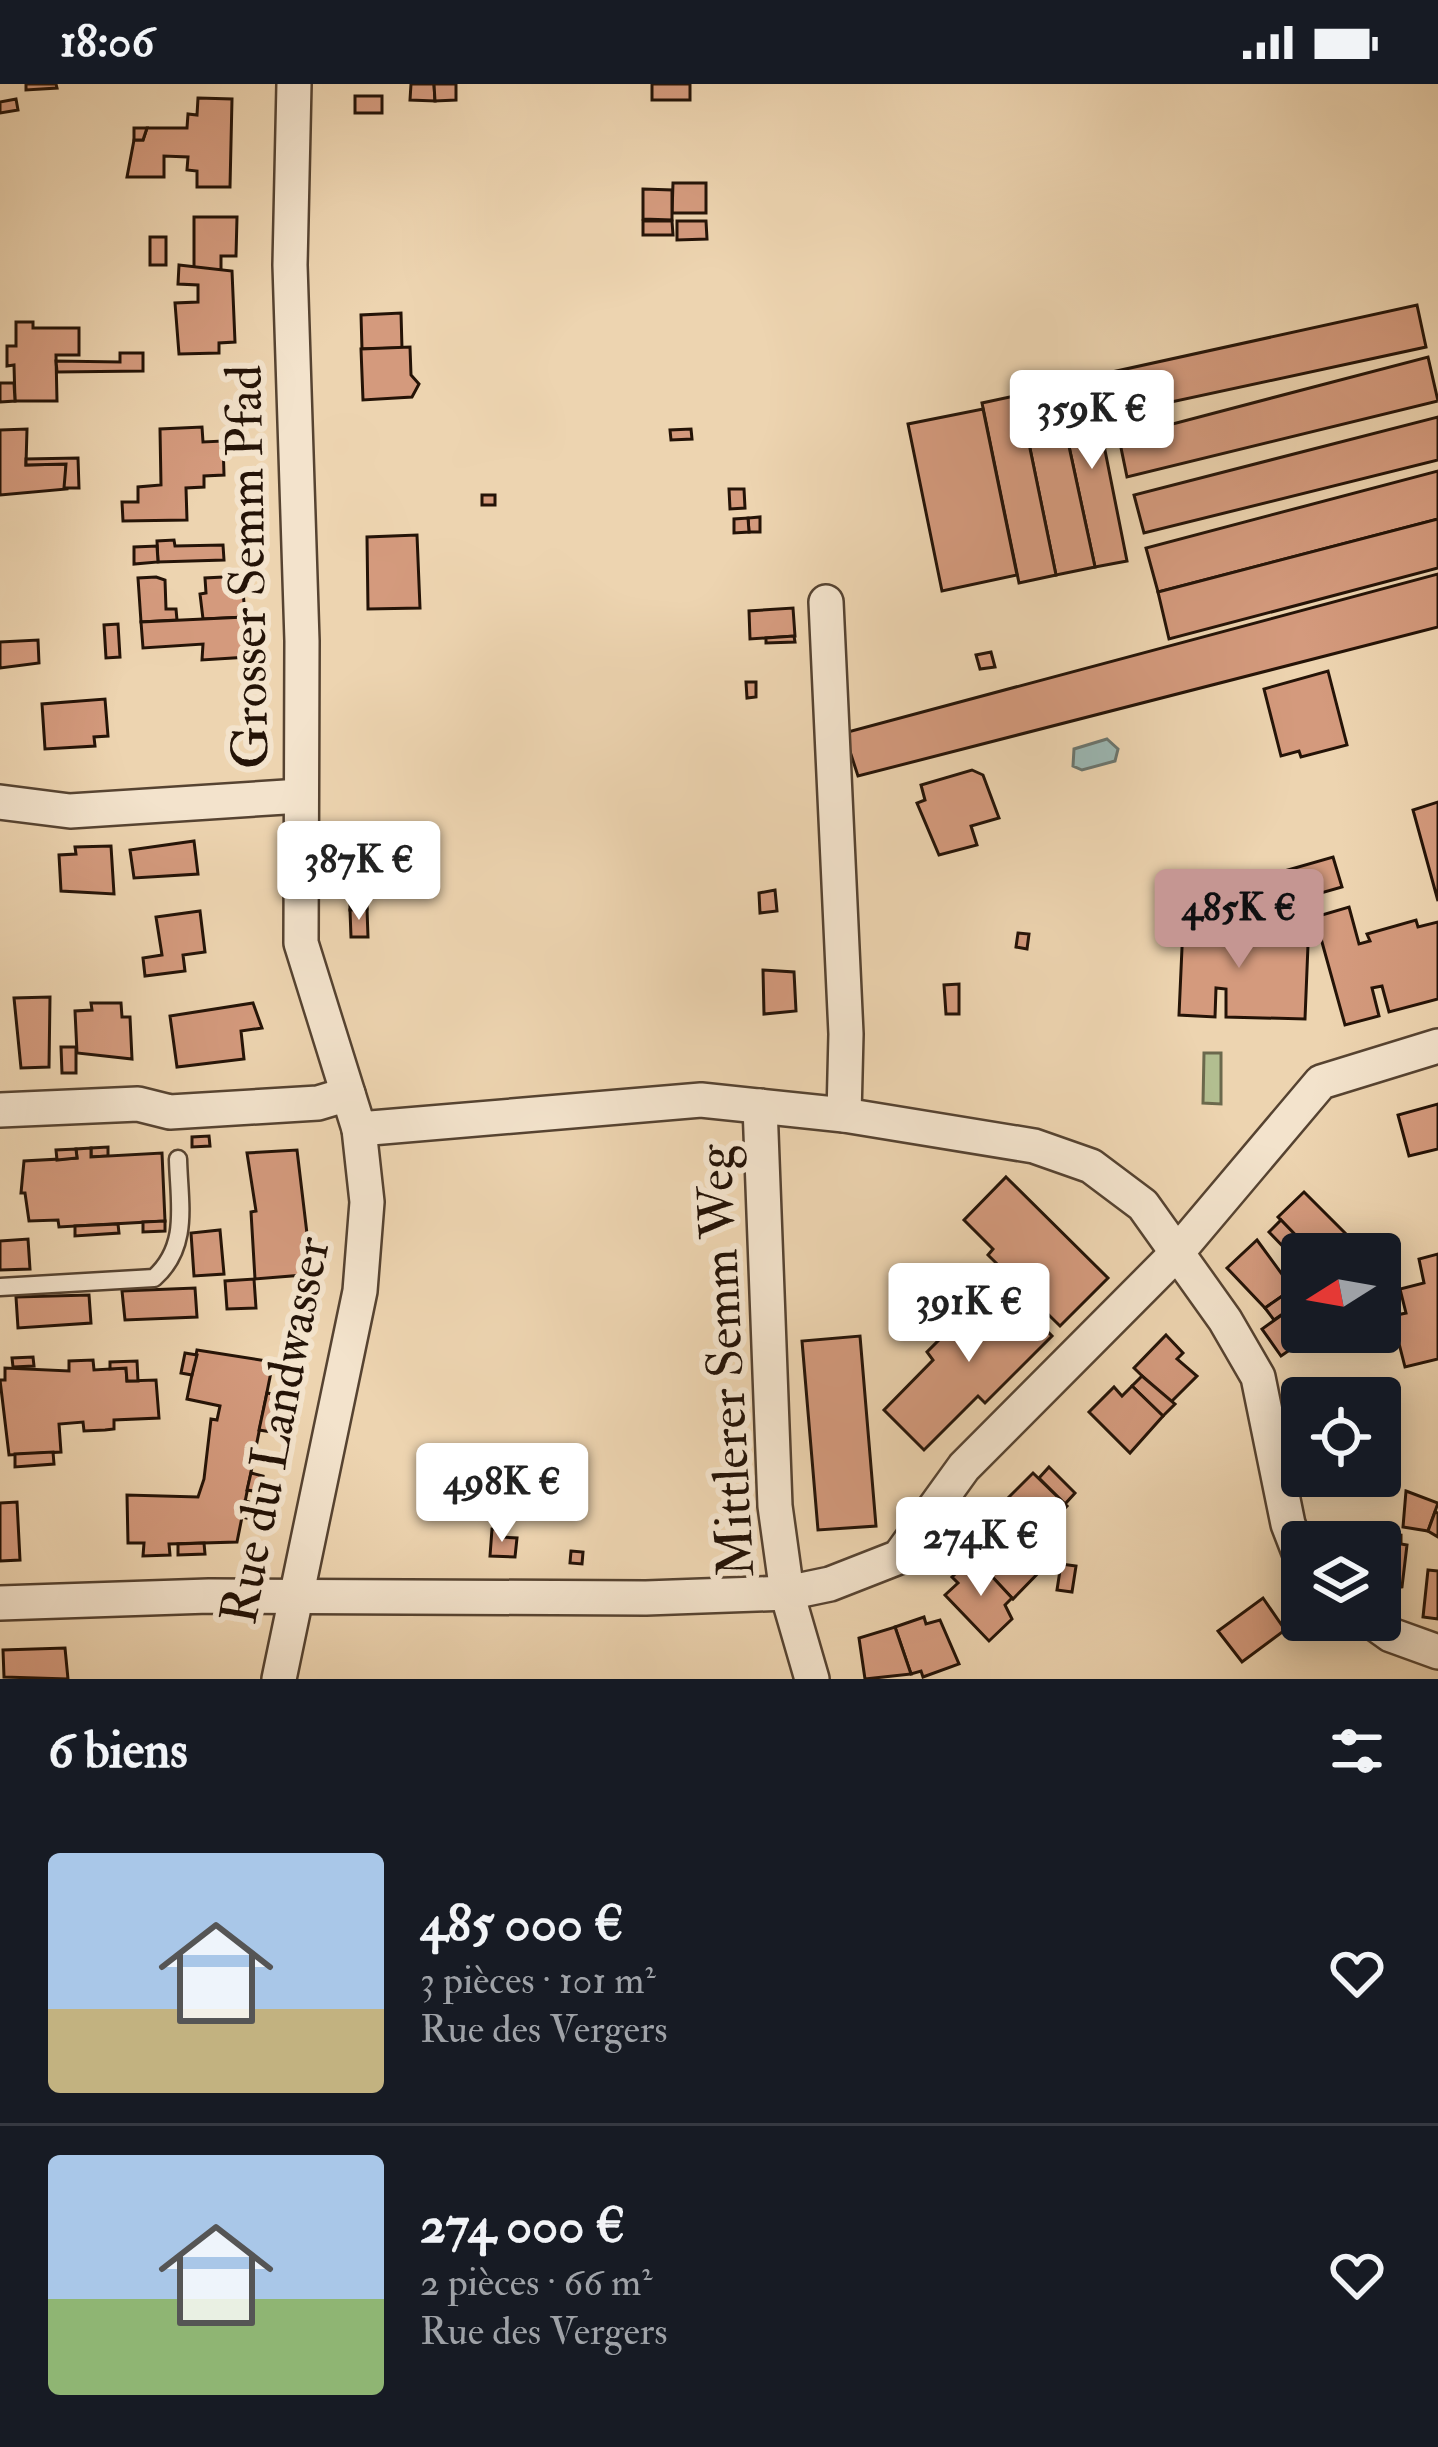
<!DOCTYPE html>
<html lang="fr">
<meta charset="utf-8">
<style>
:root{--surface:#171b24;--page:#20242c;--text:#f1f3f6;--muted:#9ea1a6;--line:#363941;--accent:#c59692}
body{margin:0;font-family:"IM FELL Double Pica",serif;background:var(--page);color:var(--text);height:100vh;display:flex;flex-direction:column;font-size:45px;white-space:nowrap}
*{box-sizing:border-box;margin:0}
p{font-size:39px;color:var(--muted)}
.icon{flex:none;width:66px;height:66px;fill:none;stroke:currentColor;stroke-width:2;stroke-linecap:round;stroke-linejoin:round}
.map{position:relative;height:1595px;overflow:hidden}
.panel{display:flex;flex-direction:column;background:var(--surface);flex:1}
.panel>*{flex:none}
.needle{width:78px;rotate:259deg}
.tools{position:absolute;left:1281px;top:1149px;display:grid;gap:24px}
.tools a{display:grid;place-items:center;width:120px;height:120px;border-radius:12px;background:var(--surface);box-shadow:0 6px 30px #0003;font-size:60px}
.price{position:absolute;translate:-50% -102px;padding:0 27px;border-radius:12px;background:#fff;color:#222;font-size:39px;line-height:78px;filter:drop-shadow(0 3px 6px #0008)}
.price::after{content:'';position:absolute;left:50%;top:72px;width:36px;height:27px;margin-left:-18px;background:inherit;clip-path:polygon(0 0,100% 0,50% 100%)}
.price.active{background:var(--accent);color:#111}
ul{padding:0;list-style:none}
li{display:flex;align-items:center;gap:36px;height:300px;padding:0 48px}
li+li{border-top:3px solid var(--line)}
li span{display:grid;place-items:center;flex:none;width:336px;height:240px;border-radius:12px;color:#555}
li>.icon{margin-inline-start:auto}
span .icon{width:144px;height:144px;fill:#fffc;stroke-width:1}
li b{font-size:51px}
h2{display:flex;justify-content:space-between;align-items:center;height:144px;padding:0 48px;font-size:51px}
.status{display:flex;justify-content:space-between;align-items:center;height:84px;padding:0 60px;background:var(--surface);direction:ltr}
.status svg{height:33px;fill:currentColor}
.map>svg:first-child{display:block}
.green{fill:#b2be90;stroke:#6b684c;stroke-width:3}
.water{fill:#9bb7b3;stroke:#6b756e;stroke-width:3}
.building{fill:#d49a7d;stroke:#241307;stroke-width:3}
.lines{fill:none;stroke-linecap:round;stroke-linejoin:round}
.lane-casing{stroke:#564331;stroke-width:21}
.street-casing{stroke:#564331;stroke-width:38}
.lane{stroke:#f3e3cc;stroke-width:16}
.street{stroke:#f3e3cc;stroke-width:33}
.labels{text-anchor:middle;stroke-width:12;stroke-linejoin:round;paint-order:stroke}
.street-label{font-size:51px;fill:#241307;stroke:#f3e3cc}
</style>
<div class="status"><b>18:06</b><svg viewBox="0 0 49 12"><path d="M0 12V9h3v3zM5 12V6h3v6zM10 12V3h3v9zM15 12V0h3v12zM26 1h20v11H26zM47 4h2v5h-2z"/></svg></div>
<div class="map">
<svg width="1438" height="1595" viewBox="0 0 1438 1595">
<rect width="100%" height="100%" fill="#edd4b0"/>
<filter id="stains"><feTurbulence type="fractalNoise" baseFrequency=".00167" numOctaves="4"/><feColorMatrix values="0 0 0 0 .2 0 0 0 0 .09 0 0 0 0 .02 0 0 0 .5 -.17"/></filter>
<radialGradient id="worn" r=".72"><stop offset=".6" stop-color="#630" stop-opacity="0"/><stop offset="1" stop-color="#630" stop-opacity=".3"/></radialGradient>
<polygon class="green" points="1204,969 1221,969 1221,1020 1203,1019"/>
<polygon class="water" points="1107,655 1118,665 1115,677 1082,686 1073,682 1074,665"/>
<g class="building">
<polygon points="26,0 56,0 57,4 26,6"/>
<polygon points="411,0 434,0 435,17 410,16"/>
<polygon points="434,0 456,0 456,16 435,17"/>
<rect x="652" y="0" width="38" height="16"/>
<rect x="355" y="12" width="27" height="17"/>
<polygon points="198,14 232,15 230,103 197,103 197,87 187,86 188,73 164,72 164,93 127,93 134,56 143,56 147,44 187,44 188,30 197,31"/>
<polygon points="16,15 18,26 0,29 0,18"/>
<polygon points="134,44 147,44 143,56 134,56"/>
<polygon points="673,99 706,99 706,129 672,129"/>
<polygon points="643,105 672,106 672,136 643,135"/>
<polygon points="194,133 237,133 236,172 221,172 221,186 194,186"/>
<polygon points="643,137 672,137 673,151 643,151"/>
<polygon points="677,137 706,137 707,155 677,156"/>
<rect x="150" y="153" width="16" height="28"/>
<polygon points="179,181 232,187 235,258 219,259 219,269 179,270 175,219 198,218 198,201 178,200"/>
<polygon points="1417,221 1426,263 1111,331 1103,290"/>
<polygon points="401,229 402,264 362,265 361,231"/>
<polygon points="16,238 33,238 33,244 79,244 79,271 56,271 57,317 15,317 14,281 7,282 7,262 16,262"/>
<polygon points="410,263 411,291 419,300 412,313 363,316 361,265"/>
<polygon points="120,269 143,269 143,287 57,288 56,277 120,278"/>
<polygon points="1428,273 1438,317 1127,393 1119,354"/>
<polygon points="1091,296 1127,477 1095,483 1056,302"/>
<polygon points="0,299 14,299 15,317 0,318"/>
<polygon points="1056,302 1095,483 1056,491 1019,311"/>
<polygon points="1019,311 1056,491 1019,499 982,319"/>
<polygon points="983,325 1017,491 942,507 908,340"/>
<polygon points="1438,333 1438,376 1144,449 1134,411"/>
<polygon points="202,343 203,358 223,357 224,391 204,392 204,403 186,404 187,436 123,437 122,418 138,418 138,403 161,401 160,345"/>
<polygon points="27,345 26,381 66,380 67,405 0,411 0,346"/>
<polygon points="691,345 692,355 671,356 670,346"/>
<polygon points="78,374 79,404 64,404 66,380 26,381 26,375"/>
<polygon points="1438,387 1438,435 1158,508 1146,464"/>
<polygon points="729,405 744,405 745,424 730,425"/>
<rect x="482" y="411" width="13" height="10"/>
<polygon points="760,433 760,448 749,448 748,434"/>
<polygon points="748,434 749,448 734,449 734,435"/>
<polygon points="1438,435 1438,484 1169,555 1158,508"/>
<polygon points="417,451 420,524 368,525 367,453"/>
<polygon points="174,456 175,462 223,461 224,476 158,478 157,457"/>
<polygon points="157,462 158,478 134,480 134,463"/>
<polygon points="1438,490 1438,543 858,692 844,649"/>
<polygon points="242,492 245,533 203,535 200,510 206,509 205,494"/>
<polygon points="156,493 165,496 166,525 176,525 177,536 141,538 138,494"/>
<polygon points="793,524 795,552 750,555 749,527"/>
<polygon points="245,533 248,573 202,576 203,560 143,564 141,538"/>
<polygon points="118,540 120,573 106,574 104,541"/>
<polygon points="794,552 795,558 766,559 766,554"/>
<polygon points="38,556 39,579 0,584 0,558"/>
<polygon points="991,568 995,583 980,585 976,571"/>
<polygon points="1328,587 1347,661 1301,673 1299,667 1281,672 1264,605"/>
<polygon points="746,598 756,598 756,613 747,614"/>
<polygon points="105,615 108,652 94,653 95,662 45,665 42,620"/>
<polygon points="972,686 983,691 999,734 971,742 977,761 939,771 917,719 925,716 921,701"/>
<polygon points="1438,718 1438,817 1413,726"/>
<polygon points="194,757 198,790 134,794 130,766"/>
<polygon points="111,762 114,810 61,807 59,771 76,770 75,763"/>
<polygon points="1333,773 1342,803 1233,834 1225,804"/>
<polygon points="367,801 367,825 350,826 350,802"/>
<polygon points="775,806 777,827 760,829 759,809"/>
<polygon points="1184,819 1219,820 1217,858 1228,858 1228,850 1279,852 1279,860 1308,861 1305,935 1226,933 1226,905 1216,904 1215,933 1179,931"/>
<polygon points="1349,823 1359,860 1370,857 1367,850 1416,836 1418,843 1438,838 1438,915 1389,928 1382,902 1372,904 1379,932 1345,941 1315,833"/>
<polygon points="367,825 368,853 351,853 350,826"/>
<polygon points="200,827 205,868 183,871 185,887 145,892 143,874 162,871 156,833"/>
<polygon points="1018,849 1029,850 1027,865 1016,863"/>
<polygon points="763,886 794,888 796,927 764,930"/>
<polygon points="959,900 959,930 946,930 944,901"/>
<polygon points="50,913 49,983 21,984 14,914"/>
<polygon points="91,919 121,919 122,933 130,933 132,975 77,969 75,927 92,926"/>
<polygon points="253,919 262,944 241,947 244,975 177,983 170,932"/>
<polygon points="61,963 76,963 76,989 62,989"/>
<polygon points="1438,1020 1438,1065 1409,1072 1398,1031"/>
<polygon points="209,1052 210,1062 192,1063 192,1053"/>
<polygon points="108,1063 108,1072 91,1073 91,1064"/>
<polygon points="91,1064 91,1073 162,1069 165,1137 59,1143 58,1136 29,1137 25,1109 21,1109 24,1077 77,1074 76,1065"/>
<polygon points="76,1065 77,1074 57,1076 56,1066"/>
<polygon points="297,1066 308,1158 303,1191 255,1195 251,1128 256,1127 247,1069"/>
<polygon points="1006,1093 1108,1194 1060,1242 988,1171 993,1165 964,1136"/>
<polygon points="1304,1108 1346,1150 1332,1164 1337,1170 1305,1170 1309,1165 1278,1133"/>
<polygon points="1281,1136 1309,1165 1298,1178 1269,1148"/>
<polygon points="165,1137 165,1147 143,1148 143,1138"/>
<polygon points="118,1140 119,1149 75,1152 75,1142"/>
<polygon points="220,1146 224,1190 194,1192 191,1149"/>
<polygon points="28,1155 30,1185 0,1186 0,1157"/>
<polygon points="1257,1156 1284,1193 1289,1190 1298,1201 1265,1224 1227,1184"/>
<polygon points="1438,1170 1438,1275 1405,1283 1392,1232 1406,1229 1400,1205 1424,1199 1419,1175"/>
<polygon points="254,1195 256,1224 227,1225 225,1197"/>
<polygon points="998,1197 1052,1252 985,1319 978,1312 924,1366 884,1326 933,1276 927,1268"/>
<polygon points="195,1204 197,1233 125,1236 122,1207"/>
<polygon points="1288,1208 1297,1220 1274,1236 1265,1224"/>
<polygon points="89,1211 91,1239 18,1244 16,1213"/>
<polygon points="1293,1223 1302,1235 1302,1248 1313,1250 1281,1272 1262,1245"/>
<polygon points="1166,1251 1183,1269 1177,1275 1197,1292 1170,1319 1134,1284"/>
<polygon points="860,1252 876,1442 818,1446 802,1257"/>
<polygon points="197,1266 273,1278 237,1458 169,1460 170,1471 143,1472 144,1459 128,1459 127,1411 198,1413 204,1395 211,1335 217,1336 220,1322 187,1315"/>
<polygon points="185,1269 197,1271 192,1291 181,1289"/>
<polygon points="33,1273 34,1282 13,1283 12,1274"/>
<polygon points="93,1276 94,1286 126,1284 127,1297 156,1296 159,1334 114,1336 114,1345 105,1346 84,1347 83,1338 59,1340 61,1368 9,1371 0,1296 5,1296 5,1284 69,1287 69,1277"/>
<polygon points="137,1277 138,1297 127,1297 126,1284 110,1285 110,1278"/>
<polygon points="1142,1292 1175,1320 1163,1332 1132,1302"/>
<polygon points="1132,1302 1163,1332 1130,1369 1089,1328 1114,1303 1122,1312"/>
<polygon points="267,1309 279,1311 272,1348 259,1346"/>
<polygon points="53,1368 54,1380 15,1383 15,1370"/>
<polygon points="1049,1383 1075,1409 1065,1420 1039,1394"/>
<polygon points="251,1389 263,1392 260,1408 247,1406"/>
<polygon points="1033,1389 1067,1422 1041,1449 1007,1415"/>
<polygon points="1406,1407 1438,1419 1428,1447 1403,1443"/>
<polygon points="245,1417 257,1420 254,1436 242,1433"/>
<polygon points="17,1418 20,1476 0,1477 0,1419"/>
<polygon points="1435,1428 1438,1429 1438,1453 1428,1447"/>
<polygon points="1361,1441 1390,1444 1390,1450 1401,1451 1401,1460 1407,1461 1402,1503 1380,1506 1380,1458 1359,1458"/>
<polygon points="492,1445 499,1445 502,1453 517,1454 515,1473 490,1472"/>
<polygon points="1001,1447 1044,1483 1013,1515 973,1473"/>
<polygon points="204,1459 205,1470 178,1471 178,1460"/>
<polygon points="571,1467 583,1468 582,1480 570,1479"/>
<polygon points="974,1473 1012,1514 1005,1521 1012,1535 989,1557 945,1511 958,1499 952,1493"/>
<polygon points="1061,1480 1076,1482 1072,1508 1057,1506"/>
<polygon points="1428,1486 1438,1487 1438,1535 1423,1533"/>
<polygon points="1263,1514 1285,1546 1242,1578 1218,1547"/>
<polygon points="924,1533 926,1540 940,1536 959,1580 923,1593 921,1587 911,1590 895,1543"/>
<polygon points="895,1543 911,1590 865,1595 859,1554"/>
<polygon points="65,1564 68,1595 4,1593 3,1566"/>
</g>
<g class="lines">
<defs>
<path id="lane" d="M0 1203 154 1194C190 1162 179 1119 178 1075"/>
<g id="street">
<polyline points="294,0 290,181 302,557 301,859 359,1045 701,1016 844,1031 1034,1062 1091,1082 1143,1121 1225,1236 1258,1293 1288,1440 1302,1476"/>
<polyline points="826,518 846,950 844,1031"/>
<polyline points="0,718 70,727 301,712"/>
<polyline points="760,1022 775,1422 787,1509 812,1595"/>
<polyline points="0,1026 138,1020 170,1028 318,1019 348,1010"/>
<polyline points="0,1519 209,1512 646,1514 787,1509 830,1500 899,1473 964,1383 1175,1171 1321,998 1438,962"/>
<polyline points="1370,1536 1391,1551 1438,1568"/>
<polyline points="279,1595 360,1207 367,1118 359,1045"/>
</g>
</defs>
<use href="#lane" class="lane-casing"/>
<use href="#street" class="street-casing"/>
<use href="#lane" class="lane"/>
<use href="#street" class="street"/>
</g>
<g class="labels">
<g class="street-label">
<text transform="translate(246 483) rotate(-91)" y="18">Grosser Semm Pfad</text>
<text transform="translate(724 1277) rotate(-93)" y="18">Mittlerer Semm Weg</text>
<text transform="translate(274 1346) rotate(-79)" y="18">Rue du Landwasser</text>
</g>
</g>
<rect width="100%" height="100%" filter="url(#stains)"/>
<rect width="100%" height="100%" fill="url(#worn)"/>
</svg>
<div class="tools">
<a><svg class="needle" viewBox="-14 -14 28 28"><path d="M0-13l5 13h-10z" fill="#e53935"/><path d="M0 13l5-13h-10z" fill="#9ea1a6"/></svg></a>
<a><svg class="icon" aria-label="locate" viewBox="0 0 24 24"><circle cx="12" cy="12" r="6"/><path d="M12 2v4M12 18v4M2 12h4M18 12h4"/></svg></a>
<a><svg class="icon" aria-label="layers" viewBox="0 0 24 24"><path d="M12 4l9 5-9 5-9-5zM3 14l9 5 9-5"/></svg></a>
</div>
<b class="price" style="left:1092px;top:388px">359K €</b>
<b class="price" style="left:359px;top:839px">387K €</b>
<b class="price active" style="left:1239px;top:887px">485K €</b>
<b class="price" style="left:969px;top:1281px">391K €</b>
<b class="price" style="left:502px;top:1461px">498K €</b>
<b class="price" style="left:981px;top:1515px">274K €</b>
</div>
<section class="panel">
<h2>6 biens<svg class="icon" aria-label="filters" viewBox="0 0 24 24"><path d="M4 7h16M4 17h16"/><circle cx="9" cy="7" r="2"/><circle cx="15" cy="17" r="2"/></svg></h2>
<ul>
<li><span style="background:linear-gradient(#a9c7e8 65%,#c2b280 0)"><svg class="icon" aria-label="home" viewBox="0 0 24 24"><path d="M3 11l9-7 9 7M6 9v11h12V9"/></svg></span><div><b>485 000 €</b><p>3 pièces · 101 m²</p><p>Rue des Vergers</p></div><svg class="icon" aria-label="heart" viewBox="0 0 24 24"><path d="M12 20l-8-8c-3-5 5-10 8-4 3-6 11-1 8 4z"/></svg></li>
<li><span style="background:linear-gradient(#a9c7e8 60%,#8fb573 0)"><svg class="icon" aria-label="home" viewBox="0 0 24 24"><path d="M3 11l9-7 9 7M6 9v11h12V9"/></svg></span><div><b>274 000 €</b><p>2 pièces · 66 m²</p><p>Rue des Vergers</p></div><svg class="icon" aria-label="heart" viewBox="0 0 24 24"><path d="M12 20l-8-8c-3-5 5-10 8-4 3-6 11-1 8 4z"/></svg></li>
</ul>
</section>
